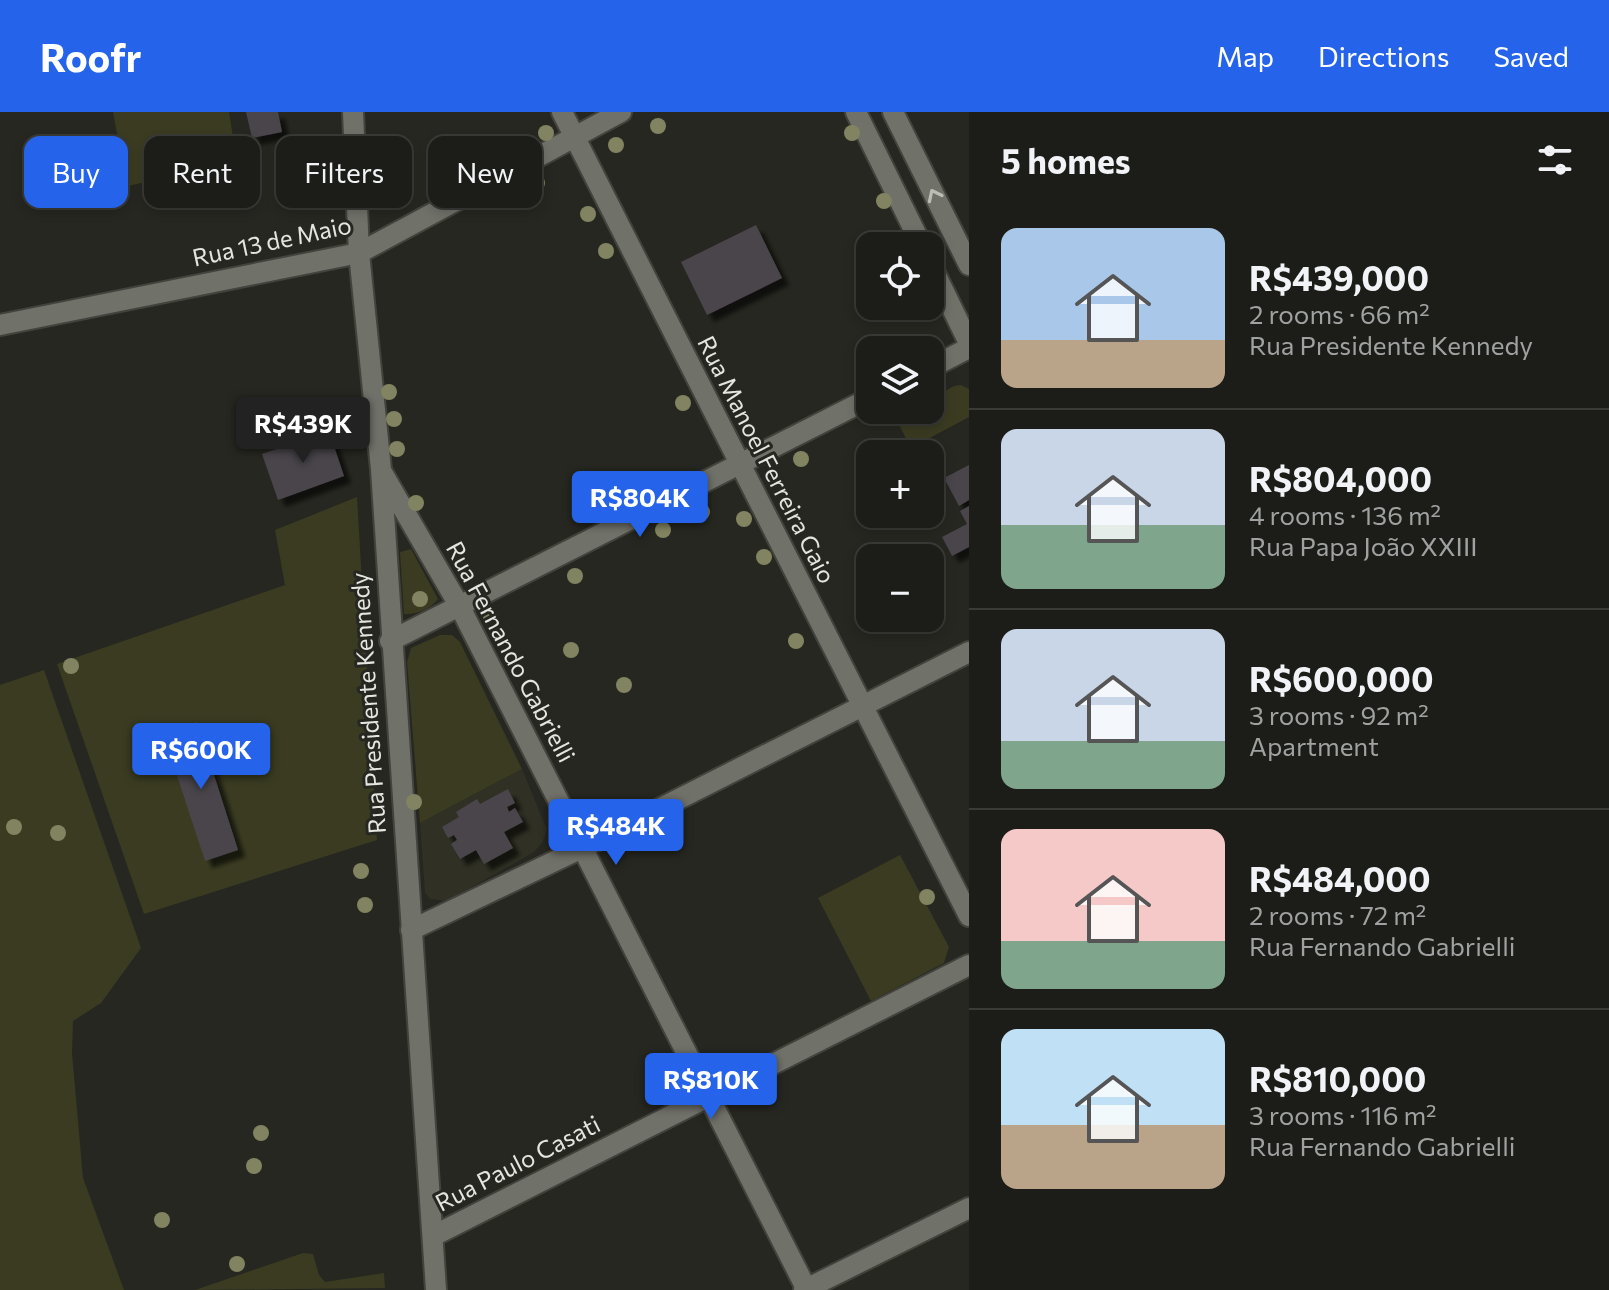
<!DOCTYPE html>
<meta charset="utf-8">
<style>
:root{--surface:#1c1d18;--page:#252621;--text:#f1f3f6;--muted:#a0a2a2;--line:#3a3b37;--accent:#2563eb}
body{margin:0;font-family:Commissioner,sans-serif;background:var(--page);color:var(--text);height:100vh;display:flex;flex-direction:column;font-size:30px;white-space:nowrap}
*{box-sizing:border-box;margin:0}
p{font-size:26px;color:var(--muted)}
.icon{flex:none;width:44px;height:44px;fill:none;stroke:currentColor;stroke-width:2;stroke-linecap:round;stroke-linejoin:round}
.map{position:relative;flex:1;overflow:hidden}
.details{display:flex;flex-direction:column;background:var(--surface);width:640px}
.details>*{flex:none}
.guide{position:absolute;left:24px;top:24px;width:760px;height:72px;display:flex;gap:16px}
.tools{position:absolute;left:856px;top:120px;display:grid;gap:16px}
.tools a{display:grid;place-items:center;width:88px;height:88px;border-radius:16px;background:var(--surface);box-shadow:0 4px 12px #0003,0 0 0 2px var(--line);font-size:40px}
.price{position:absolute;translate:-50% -68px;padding:0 18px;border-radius:8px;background:var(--accent);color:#fff;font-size:26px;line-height:52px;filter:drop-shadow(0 2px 4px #0008)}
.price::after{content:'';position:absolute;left:50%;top:48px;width:24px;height:18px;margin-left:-12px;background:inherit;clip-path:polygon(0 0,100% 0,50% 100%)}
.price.active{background:#222;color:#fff}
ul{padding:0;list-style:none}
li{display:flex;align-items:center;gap:24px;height:200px;padding:0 32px}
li+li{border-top:2px solid var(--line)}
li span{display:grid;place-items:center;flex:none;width:224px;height:160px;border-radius:16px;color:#555}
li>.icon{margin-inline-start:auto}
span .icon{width:96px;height:96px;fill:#fffc;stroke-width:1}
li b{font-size:34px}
h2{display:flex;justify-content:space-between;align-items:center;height:96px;padding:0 32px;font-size:34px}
.chip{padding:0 28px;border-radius:16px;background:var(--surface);box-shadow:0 4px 12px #0003,0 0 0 2px var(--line);font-size:28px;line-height:72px}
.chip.active{background:var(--accent);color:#fff}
header{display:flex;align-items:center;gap:48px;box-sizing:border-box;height:112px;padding:0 40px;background:var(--accent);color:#fff}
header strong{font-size:38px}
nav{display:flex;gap:44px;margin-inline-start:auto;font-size:28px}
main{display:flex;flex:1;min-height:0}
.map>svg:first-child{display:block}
.built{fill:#303124}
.green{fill:#3a3b21}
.building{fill:#49454b;filter:url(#shadow)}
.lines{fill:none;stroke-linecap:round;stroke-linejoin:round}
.minor-casing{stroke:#43433d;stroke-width:24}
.minor{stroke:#707169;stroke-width:20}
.tree{fill:#828461}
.oneway{stroke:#bdbdb7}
.labels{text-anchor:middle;stroke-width:6;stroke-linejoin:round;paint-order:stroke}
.street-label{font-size:24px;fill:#e6e6e1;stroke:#262720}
</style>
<header>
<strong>Roofr</strong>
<nav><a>Map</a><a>Directions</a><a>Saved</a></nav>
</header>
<main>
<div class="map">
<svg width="969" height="1178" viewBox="0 0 969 1178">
<defs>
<filter id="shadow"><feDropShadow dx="7" dy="7" stdDeviation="2" flood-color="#0009"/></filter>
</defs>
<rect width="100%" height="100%" fill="#262720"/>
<polygon class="built" points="522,657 547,718 542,731 534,740 447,789 430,787 425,781 420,711"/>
<g class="green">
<polygon points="113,0 229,0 237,50 87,83 83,63 123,54"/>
<polygon points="961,273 969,277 969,305 911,336 895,305 909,298 930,298 930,287 954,274"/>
<polygon points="357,385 377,728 144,802 57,552 285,473 275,418"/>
<path d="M411 437 438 487C431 497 416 503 404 502L400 440Z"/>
<polygon points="440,523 452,523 460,530 522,657 420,711 407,550 411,536"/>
<polygon points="44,558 141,836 101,891 73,909 72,941 83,1066 124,1178 0,1178 0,573"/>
<polygon points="900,743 949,835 944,851 871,889 818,786"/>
<polygon points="303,1141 313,1142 319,1163 325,1170 384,1161 385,1176 195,1178"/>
</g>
<g class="building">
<polygon points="246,0 278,0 282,20 252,26"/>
<polygon points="756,113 782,166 707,203 681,150"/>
<polygon points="329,319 344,364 278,388 262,342"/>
<polygon points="969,353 969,388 959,394 944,366"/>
<polygon points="969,394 969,435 952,444 942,425 967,412 960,399"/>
<polygon points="197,610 238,738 205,749 163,621"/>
<polygon points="508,677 515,691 507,695 509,700 515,696 523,710 504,720 513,736 484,752 476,738 460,747 451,732 457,728 454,723 448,726 442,715 459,705 456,700 477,687 480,692"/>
</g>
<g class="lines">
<defs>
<g id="minor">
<polyline points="353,0 359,141 381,357 436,1178"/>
<polyline points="562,0 969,804"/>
<polyline points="856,0 922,134"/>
<polyline points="893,0 969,153"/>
<polyline points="930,151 969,231"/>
<polyline points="0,213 359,141 621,0"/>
<polyline points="930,256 969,236"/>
<polyline points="383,362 460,495 807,1178"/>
<polyline points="390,529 870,286"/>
<polyline points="411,818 582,736 969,540"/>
<polyline points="433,1124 969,853"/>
<polyline points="804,1178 969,1096"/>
</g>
</defs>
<use href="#minor" class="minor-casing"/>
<use href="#minor" class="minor"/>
</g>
<g class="tree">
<circle cx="658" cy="14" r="8"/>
<circle cx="546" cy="21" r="8"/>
<circle cx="852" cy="21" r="8"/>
<circle cx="616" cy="33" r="8"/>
<circle cx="372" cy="49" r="8"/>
<circle cx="537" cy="71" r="8"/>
<circle cx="376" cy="89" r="8"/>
<circle cx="884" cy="89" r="8"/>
<circle cx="588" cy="102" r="8"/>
<circle cx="606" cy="139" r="8"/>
<circle cx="389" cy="280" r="8"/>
<circle cx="683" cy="291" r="8"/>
<circle cx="394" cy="307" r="8"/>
<circle cx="397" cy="337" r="8"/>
<circle cx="801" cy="347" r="8"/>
<circle cx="416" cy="391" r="8"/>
<circle cx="702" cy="400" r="8"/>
<circle cx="744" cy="407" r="8"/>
<circle cx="663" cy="418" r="8"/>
<circle cx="764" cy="445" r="8"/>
<circle cx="575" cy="464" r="8"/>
<circle cx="420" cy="487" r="8"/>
<circle cx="491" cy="507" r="8"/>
<circle cx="796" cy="529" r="8"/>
<circle cx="571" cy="538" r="8"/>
<circle cx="71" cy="554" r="8"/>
<circle cx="624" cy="573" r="8"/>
<circle cx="414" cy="690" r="8"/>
<circle cx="14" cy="715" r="8"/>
<circle cx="58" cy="721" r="8"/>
<circle cx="361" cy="759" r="8"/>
<circle cx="927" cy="785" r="8"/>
<circle cx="365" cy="793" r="8"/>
<circle cx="261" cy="1021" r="8"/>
<circle cx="254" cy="1054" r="8"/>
<circle cx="162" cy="1108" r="8"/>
<circle cx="237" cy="1152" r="8"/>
</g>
<defs><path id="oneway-chevron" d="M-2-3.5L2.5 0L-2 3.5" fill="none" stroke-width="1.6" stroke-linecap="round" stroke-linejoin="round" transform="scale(2)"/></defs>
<use class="oneway" href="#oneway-chevron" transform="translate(934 83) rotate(-116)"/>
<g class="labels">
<g class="street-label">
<text transform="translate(272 130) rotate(-12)" y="8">Rua 13 de Maio</text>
<text transform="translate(766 348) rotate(63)" y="8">Rua Manoel Ferreira Gaio</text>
<text transform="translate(510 540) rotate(62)" y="8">Rua Fernando Gabrielli</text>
<text transform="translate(369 591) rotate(-94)" y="8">Rua Presidente Kennedy</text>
<text transform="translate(518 1052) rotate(-27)" y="8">Rua Paulo Casati</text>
</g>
</g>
</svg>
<div class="tools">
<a><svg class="icon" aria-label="locate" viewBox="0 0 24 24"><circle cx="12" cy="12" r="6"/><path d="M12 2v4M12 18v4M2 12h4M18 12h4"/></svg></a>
<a><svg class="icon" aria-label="layers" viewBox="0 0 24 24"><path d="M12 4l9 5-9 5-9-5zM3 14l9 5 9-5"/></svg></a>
<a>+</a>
<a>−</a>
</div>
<b class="price active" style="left:303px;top:353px">R$439K</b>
<b class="price" style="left:640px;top:427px">R$804K</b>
<b class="price" style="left:201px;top:679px">R$600K</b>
<b class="price" style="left:616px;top:755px">R$484K</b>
<b class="price" style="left:711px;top:1009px">R$810K</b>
<div class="guide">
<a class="chip active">Buy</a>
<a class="chip">Rent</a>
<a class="chip">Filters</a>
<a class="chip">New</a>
</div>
</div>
<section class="details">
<h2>5 homes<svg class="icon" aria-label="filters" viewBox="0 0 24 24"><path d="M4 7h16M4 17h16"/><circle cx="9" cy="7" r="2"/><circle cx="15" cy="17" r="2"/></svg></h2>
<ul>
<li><span style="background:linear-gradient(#a9c7e8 70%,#b9a48a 0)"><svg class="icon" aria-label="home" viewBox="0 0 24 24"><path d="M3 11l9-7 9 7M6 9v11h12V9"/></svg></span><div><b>R$439,000</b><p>2 rooms · 66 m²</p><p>Rua Presidente Kennedy</p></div></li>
<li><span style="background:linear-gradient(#c9d6e8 60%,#7fa58c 0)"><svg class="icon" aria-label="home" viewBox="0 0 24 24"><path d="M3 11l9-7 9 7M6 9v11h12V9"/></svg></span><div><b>R$804,000</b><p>4 rooms · 136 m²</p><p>Rua Papa João XXIII</p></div></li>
<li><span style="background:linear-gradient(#c9d6e8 70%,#7fa58c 0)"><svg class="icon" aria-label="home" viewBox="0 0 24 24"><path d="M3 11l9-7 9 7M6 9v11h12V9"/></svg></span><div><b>R$600,000</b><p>3 rooms · 92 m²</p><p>Apartment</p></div></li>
<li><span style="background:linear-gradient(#f6c9c9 70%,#7fa58c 0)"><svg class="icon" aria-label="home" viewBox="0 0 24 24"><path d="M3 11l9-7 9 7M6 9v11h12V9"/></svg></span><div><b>R$484,000</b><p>2 rooms · 72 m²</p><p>Rua Fernando Gabrielli</p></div></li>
<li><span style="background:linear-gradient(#bfe0f5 60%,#b9a48a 0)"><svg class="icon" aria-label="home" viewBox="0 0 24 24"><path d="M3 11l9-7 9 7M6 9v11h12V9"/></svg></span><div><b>R$810,000</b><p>3 rooms · 116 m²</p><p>Rua Fernando Gabrielli</p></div></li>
</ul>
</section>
</main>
